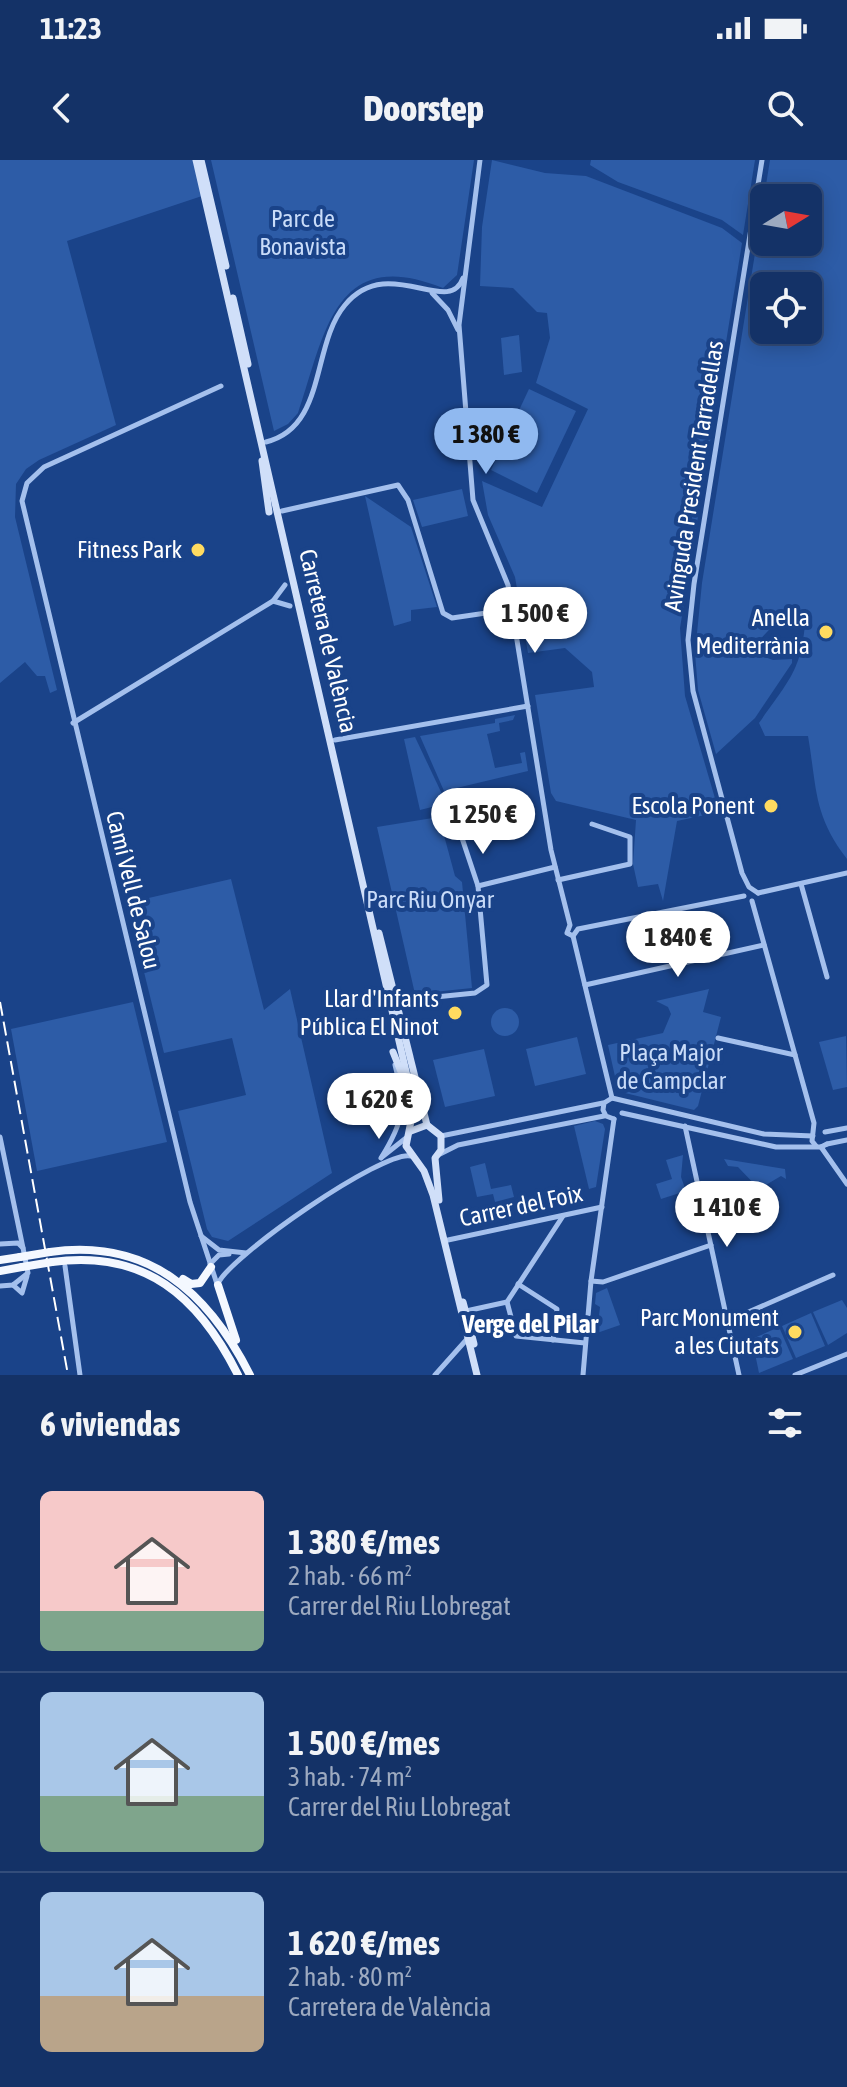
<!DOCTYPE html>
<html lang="es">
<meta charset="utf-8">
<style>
:root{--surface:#143267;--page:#1d3a6d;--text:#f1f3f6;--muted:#9daac0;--line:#334d7b;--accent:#90b9f0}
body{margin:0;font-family:"Asap Condensed",sans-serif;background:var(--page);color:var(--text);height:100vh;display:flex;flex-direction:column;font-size:30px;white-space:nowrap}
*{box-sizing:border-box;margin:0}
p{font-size:26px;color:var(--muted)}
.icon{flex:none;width:44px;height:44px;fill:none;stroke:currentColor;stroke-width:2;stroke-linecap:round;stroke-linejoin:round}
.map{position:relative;height:1215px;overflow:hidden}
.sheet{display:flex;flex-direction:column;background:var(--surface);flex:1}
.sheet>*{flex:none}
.needle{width:52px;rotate:79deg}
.fabs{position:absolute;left:750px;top:24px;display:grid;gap:16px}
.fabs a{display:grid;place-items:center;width:72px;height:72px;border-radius:12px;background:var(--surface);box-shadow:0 4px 20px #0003,0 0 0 2px var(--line);font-size:40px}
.price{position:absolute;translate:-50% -68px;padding:0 18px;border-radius:28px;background:#fff;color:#222;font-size:26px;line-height:52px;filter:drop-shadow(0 2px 4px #0008)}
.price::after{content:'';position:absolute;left:50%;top:48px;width:24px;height:18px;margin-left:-12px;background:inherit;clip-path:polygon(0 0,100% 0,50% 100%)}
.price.selected{background:var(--accent);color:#111}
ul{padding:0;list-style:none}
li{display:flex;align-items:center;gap:24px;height:200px;padding:0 40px}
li+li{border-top:2px solid var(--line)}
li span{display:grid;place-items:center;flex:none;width:224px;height:160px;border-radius:12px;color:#555}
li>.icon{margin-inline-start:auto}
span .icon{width:96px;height:96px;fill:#fffc;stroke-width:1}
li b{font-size:34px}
h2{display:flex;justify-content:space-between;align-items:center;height:96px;padding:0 40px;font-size:34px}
.status{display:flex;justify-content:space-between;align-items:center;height:56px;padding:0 40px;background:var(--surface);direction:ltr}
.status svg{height:22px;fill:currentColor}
header{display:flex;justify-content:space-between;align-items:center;height:104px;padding:0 40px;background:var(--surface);font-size:36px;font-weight:800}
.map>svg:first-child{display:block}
.green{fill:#2d5ca7;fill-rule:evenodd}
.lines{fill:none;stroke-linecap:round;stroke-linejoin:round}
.minor{stroke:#a4c0ed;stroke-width:5}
.secondary{stroke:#d0dff9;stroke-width:7}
.trunk{stroke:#f4f8ff;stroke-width:8}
.rail{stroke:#fff;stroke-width:2;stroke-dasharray:14 6;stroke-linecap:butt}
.trunk-bridge{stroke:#f4f8ff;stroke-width:8}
.poi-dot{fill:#ffdb60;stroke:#1a4389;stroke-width:3}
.labels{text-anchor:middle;stroke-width:8;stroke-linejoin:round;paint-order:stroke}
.park-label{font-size:24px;fill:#c9dcf9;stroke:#1a4389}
.street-label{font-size:24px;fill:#fff;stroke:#1a4389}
.poi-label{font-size:24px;fill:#fff;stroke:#1a4389;text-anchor:end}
.neighbourhood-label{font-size:26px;font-weight:bold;fill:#fff;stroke:#1a4389}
</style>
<div class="status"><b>11:23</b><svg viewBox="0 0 49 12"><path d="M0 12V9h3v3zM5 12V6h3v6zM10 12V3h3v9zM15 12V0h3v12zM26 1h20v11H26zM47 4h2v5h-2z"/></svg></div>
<header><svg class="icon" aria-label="back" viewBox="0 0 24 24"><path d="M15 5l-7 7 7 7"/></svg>Doorstep<svg class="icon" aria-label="search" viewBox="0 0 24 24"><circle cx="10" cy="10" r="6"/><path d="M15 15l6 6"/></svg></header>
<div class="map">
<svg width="847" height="1215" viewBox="0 0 847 1215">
<rect width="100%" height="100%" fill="#1a4389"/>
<g class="green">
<polygon points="0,0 193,0 202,36 67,81 116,265 39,300 26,309 16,324 15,357 57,530 50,533 45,516 37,516 25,502 0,523"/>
<path d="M211 0H474L457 115 443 128C334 84 325 174 298 253L288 264 274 271Z"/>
<polygon points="492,0 545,13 586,16 722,68 742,83 680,468 685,536 719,652 677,661 663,741 658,724 638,727 633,704 636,660 556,641 551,633 535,535 594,527 592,512 565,488 528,493 515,417 488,355 482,321 542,347 588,249 536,223 550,178 547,153 537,152 513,128 480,126 482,67"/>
<polygon points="591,0 755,0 743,75 722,60 618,22 590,5"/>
<path d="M770 0H847V699C813 655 817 628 808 576H765L759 563C792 516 803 509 806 449L786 452 749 491 773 500 792 499V503L755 558 716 594 698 530 695 493 702 423ZM764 38H808V82H764ZM764 126H808V170H764Z"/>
<polygon points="519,175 522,212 504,215 501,178"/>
<polygon points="529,229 576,251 537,333 491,310"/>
<polygon points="462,329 468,356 422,367 413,340"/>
<polygon points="365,336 411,367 437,447 411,450 411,461 394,466"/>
<polygon points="515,555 513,560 499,563 500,571 487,574 495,608 522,603 520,593 525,592 528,611 444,631 420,576 495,563 495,559"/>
<polygon points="415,577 442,634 444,644 420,650 404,579"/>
<polygon points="439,657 455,716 462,722 472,828 415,834 377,667"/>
<polygon points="231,719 264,850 290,829 332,1013 228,1081 212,1077 207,1069 178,951 246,935 232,878 164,893 127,743"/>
<polygon points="697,753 702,773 656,784 652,762"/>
<polygon points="709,829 703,852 721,857 698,946 694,950 625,933 616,921 608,885 663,873 671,854 668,847 656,841"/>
<polygon points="133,842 167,982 37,1011 11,869"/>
<circle cx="505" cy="862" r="14"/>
<polygon points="846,876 847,927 833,930 819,882"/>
<polygon points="577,877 586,914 535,926 526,889"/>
<polygon points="484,889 495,936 445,947 433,900"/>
<polygon points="595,961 603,964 605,969 596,1027 589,1029 574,966"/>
<polygon points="683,995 681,1017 686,1031 661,1039 656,1024 672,1019 666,1000"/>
<polygon points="724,999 785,1009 786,1019 781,1016 759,1029 738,1007 728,1006"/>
<polygon points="485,1003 491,1029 511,1025 514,1037 495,1042 493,1034 477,1037 470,1007"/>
<polygon points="607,1128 620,1165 597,1173 600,1147 595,1144 596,1133"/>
<polygon points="842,1140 847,1148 847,1173 828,1185 813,1152"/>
<polygon points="811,1153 825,1186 796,1198 782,1166"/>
<polygon points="779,1167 793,1199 759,1213 752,1179"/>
</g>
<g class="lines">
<g class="minor">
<polyline points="480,0 459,165 473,340 508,425 551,690 570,765 567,773 573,776 578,769 744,736"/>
<polyline points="432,133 448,150 458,170"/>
<path d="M266 282C327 267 311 185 345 145 388 93 449 158 463 118"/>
<polyline points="282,351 398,325 408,340 443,453 452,458 513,449"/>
<polyline points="285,425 273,441 290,446"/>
<polyline points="73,563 273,441"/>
<polyline points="335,580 528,546"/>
<polyline points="558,720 630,704 630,677 592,664"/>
<polyline points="801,724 827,817"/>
<polyline points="478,726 555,707"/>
<polyline points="758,733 749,727 742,713 693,531 688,480 694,424 762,0"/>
<polyline points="758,733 847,713"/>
<polyline points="752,741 814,963 812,981 816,986"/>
<polyline points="573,776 612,938"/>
<polyline points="585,825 764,785"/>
<polyline points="396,841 475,833 487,825 478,726 461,675"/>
<polyline points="718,878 795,895"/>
<polyline points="622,953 776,987 821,987 827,984"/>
<polyline points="614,959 606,956 603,950 604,943 612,938 764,974 813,976"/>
<polyline points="685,966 739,1215"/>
<polyline points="825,972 847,968"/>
<polyline points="441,976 603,943"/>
<polyline points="0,977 23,1088"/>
<polyline points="827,984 847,980"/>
<polyline points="821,987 847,1024"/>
<polyline points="440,994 458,985 604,956"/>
<polyline points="382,997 406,978"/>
<path d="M381 998C404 961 406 948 395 905"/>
<polyline points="201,1076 219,1090 246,1093"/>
<polyline points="448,1080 602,1047"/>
<polyline points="0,1084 18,1083 23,1088 28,1113 13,1125 0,1126"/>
<polyline points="210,1104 219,1095 229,1094"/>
<polyline points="65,1106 80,1215"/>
<polyline points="591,1121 603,1122 711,1085"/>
<polyline points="217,1124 190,1042 22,341 27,323 44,307 221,226"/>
<path d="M218 1124C227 1098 384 989 411 996"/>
<polyline points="518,1124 557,1149 553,1180"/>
<polyline points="13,1125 22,1133 27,1116"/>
<polyline points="507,1142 516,1176 585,1183"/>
<polyline points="466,1151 507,1142 563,1056"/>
<polyline points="728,1161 833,1115"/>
<polyline points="435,1215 468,1178"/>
<polyline points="583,1215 591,1121 614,959"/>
<polyline points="795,1215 847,1194"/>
</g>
<g class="secondary">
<polyline points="196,0 414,946 406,986 424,1011 433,1035 477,1215"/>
<polyline points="201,0 226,106"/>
<polyline points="233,138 248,204"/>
<polyline points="262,301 269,352"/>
<polyline points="379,773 427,965"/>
<polyline points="393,892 406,924"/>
<polyline points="411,971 427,965 441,976 441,990 435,998 439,1040"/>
<polyline points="463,1142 474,1184"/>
</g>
<g class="trunk">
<path d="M50 1092C148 1078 208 1132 250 1215"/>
<polyline points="0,1100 20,1097"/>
<path d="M52 1102C145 1089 199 1137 238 1215"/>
<polyline points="0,1111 22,1107"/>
<polyline points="183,1119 191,1124 200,1123 211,1107"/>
<polyline points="218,1125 236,1180"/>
</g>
<polyline class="rail" points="0,842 68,1215"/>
<g class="trunk-bridge">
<polyline points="20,1097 50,1092"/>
<polyline points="22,1107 52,1102"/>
</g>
</g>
<g class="poi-dot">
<circle cx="198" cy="390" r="8"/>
<circle cx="826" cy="472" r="8"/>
<circle cx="771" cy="646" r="8"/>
<circle cx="455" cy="853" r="8"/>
<circle cx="795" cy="1172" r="8"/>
</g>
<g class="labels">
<g class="park-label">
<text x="303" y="67">Parc de<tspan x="303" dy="28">Bonavista</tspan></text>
<text x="430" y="748">Parc Riu Onyar</text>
<text x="671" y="901">Plaça Major<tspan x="671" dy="28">de Campclar</tspan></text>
</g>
<g class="street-label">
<text transform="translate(694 316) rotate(-81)" y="8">Avinguda President Tarradellas</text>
<text transform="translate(328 481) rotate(77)" y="8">Carretera de València</text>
<text transform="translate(133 730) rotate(76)" y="8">Camí Vell de Salou</text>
<text transform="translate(521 1046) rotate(-12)" y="8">Carrer del Foix</text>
</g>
<g class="poi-label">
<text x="182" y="398">Fitness Park</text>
<text x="810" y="466">Anella<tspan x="810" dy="28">Mediterrània</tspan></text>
<text x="755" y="654">Escola Ponent</text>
<text x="439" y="847">Llar d'Infants<tspan x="439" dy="28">Pública El Ninot</tspan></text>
<text x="779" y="1166">Parc Monument<tspan x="779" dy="28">a les Ciutats</tspan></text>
</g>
<g class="neighbourhood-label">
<text x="530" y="1173">Verge del Pilar</text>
</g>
</g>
</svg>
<div class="fabs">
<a><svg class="needle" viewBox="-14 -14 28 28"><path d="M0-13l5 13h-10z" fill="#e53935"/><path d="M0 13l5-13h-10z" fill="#9daac0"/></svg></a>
<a><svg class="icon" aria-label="locate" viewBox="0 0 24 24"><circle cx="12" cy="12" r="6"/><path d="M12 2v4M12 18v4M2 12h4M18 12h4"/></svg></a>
</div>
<b class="price selected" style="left:486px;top:316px">1 380 €</b>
<b class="price" style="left:535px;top:495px">1 500 €</b>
<b class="price" style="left:483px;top:696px">1 250 €</b>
<b class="price" style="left:678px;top:819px">1 840 €</b>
<b class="price" style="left:379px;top:981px">1 620 €</b>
<b class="price" style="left:727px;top:1089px">1 410 €</b>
</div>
<section class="sheet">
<h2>6 viviendas<svg class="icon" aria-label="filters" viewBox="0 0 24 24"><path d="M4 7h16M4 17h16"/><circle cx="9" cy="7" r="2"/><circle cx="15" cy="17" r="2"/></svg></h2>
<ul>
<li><span style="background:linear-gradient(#f6c9c9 75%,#7fa58c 0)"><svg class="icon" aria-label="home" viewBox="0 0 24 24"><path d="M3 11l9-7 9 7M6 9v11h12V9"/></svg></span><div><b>1 380 €/mes</b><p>2 hab. · 66 m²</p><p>Carrer del Riu Llobregat</p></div></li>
<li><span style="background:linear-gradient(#a9c7e8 65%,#7fa58c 0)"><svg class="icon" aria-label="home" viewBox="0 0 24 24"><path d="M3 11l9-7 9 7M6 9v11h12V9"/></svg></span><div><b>1 500 €/mes</b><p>3 hab. · 74 m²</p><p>Carrer del Riu Llobregat</p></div></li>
<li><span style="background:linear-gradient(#a9c7e8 65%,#b9a48a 0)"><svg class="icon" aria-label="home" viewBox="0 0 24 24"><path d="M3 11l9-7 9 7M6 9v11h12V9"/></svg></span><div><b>1 620 €/mes</b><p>2 hab. · 80 m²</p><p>Carretera de València</p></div></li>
</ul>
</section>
